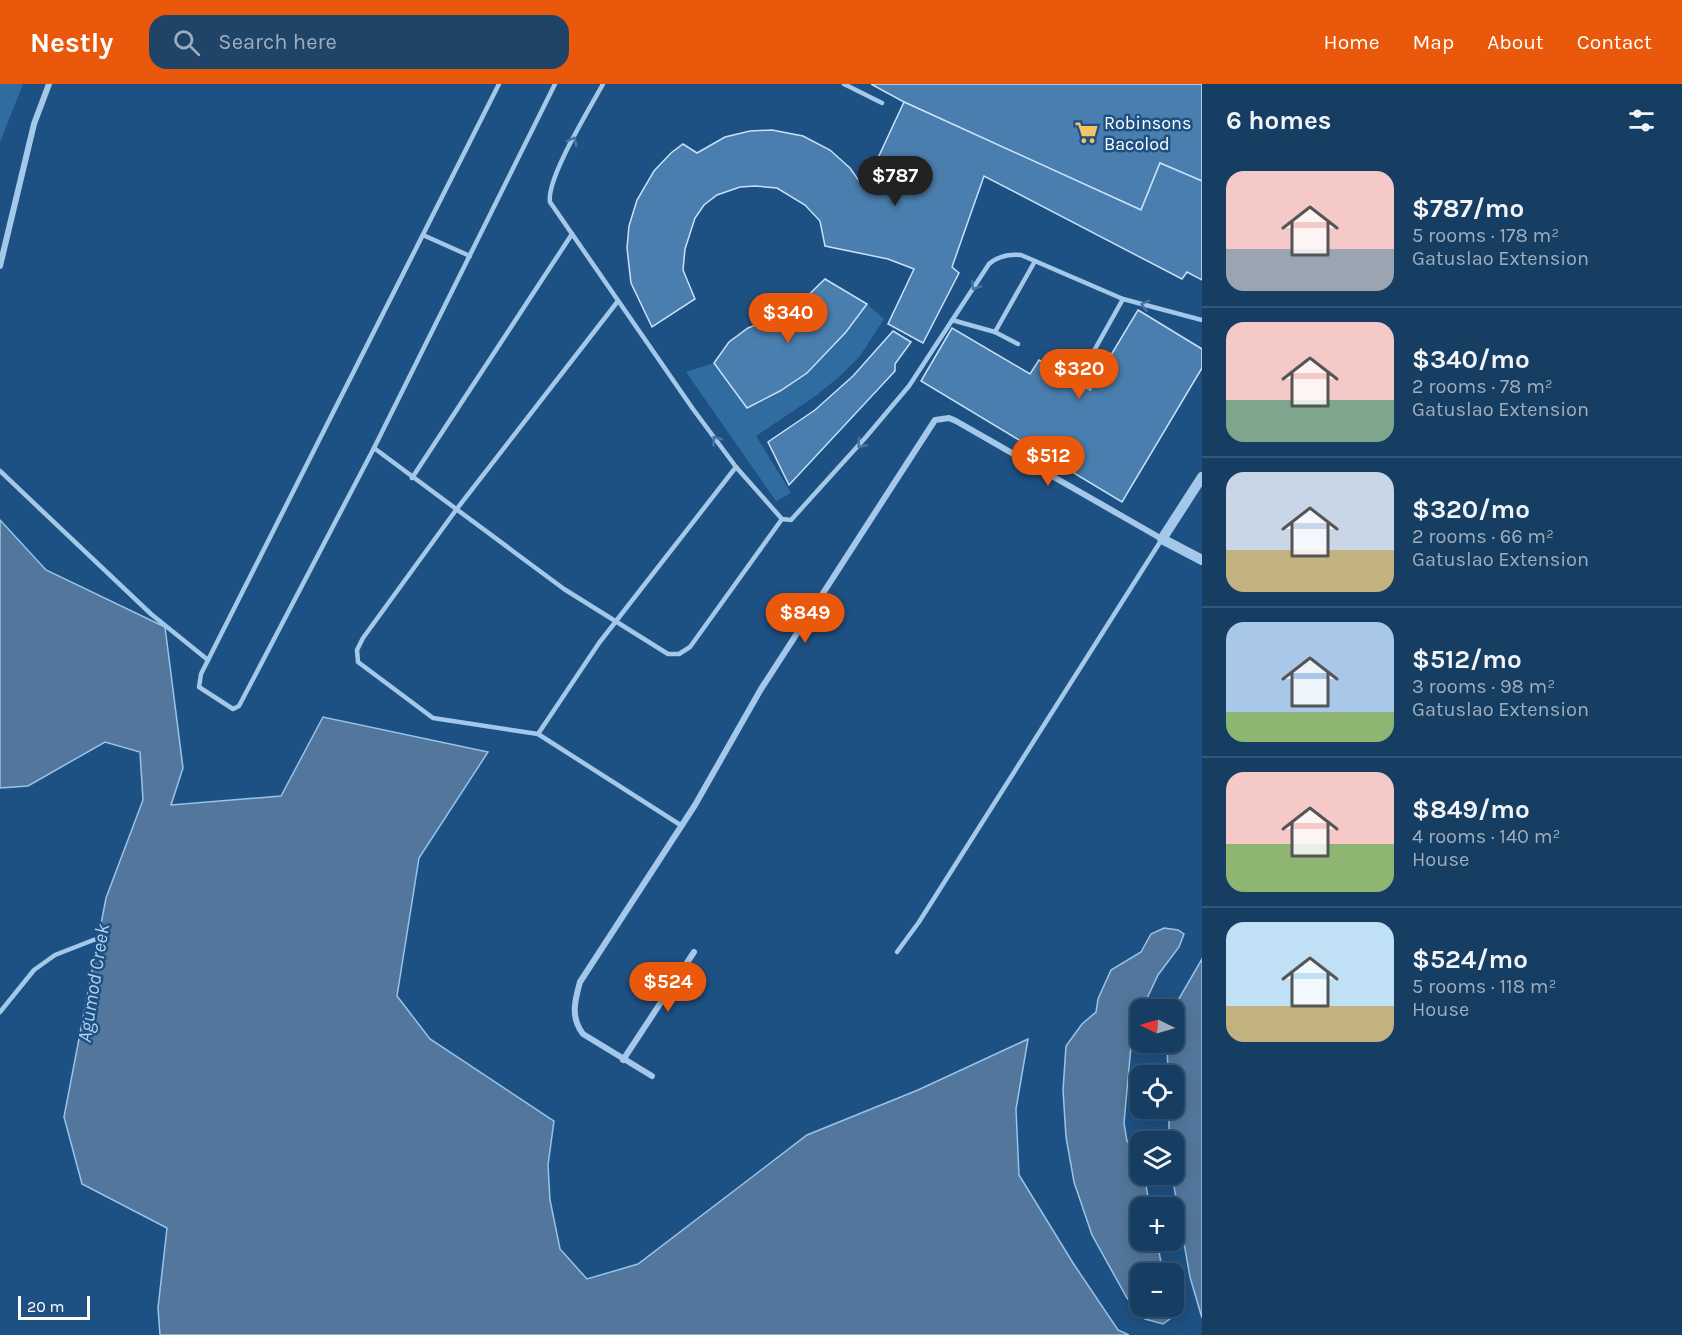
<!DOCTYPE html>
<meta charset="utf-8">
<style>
:root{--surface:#163d62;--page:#1f4468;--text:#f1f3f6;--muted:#9eaebe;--line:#355677;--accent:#ea580c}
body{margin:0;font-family:Karla,sans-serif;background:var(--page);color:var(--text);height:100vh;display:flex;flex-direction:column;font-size:22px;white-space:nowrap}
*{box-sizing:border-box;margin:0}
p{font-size:20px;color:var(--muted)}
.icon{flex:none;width:33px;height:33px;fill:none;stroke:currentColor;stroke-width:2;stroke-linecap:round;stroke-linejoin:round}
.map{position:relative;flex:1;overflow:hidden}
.drawer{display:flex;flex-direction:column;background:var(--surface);width:480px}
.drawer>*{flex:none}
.needle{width:39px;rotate:275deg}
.tools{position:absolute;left:1130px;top:915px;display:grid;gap:12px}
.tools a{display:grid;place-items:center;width:54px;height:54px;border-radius:12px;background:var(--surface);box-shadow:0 3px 15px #0003,0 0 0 2px var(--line);font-size:30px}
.scale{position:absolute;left:18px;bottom:15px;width:72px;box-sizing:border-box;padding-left:6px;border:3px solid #fff;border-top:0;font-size:16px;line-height:21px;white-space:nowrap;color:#fff;-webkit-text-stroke:4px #1e5183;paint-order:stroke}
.price{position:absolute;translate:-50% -51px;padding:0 14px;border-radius:21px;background:var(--accent);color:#fff;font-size:20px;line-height:39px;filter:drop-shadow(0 2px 3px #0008)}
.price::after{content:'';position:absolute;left:50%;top:36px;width:18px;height:14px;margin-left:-9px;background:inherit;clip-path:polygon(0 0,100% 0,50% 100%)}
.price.current{background:#222;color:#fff}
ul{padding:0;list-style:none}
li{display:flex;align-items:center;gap:18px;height:150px;padding:0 24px}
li+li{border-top:2px solid var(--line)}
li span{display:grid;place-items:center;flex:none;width:168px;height:120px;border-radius:18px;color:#555}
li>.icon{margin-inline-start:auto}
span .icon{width:72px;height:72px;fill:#fffc;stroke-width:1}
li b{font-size:26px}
h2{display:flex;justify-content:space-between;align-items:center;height:72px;padding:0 24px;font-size:26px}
header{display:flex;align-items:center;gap:36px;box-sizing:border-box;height:84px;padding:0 30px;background:var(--accent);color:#fff}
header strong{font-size:28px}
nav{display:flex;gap:33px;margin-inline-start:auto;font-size:21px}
.search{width:420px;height:54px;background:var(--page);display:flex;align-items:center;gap:15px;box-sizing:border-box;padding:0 21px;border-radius:18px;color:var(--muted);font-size:22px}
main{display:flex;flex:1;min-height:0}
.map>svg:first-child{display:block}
.green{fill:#316ca1}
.water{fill:#53779c;stroke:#98c4eb;stroke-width:1.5}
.building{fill:#4a7eae;stroke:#c9e1f7;stroke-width:1.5}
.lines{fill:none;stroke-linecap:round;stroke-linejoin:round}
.service{stroke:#a4c8e9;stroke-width:4.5}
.minor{stroke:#a4c8e9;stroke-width:6}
.tertiary{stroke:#a4c8e9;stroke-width:10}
.oneway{stroke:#4675a2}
.labels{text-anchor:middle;stroke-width:5;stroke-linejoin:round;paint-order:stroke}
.poi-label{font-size:18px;fill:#fff;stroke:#1e5183;text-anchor:start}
.water-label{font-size:20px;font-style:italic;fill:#b0d2f1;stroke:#1e5183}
</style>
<header>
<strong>Nestly</strong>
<div class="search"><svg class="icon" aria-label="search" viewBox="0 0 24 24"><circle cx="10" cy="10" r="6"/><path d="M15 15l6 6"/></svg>Search here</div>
<nav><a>Home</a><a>Map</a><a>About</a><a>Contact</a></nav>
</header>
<main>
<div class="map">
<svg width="1202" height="1251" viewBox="0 0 1202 1251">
<rect width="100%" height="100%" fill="#1e5183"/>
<g class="green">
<polygon points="0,0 23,0 0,58"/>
<path d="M867 220 884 235 860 272 840 292 817 311 756 352 791 409 776 417 686 288 714 279 747 324C803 296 830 270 867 220Z"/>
</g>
<g class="water">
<polygon points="0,436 46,486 165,543 183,684 171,721 281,712 323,633 488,668 419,774 397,912 430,955 554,1037 548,1081 550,1116 560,1165 587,1195 638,1180 807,1051 918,1006 1028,955 1016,1025 1019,1091 1073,1179 1118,1246 1129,1251 160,1251 158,1224 167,1144 82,1100 64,1033 106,814 143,716 140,668 105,658 28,702 0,704"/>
<polygon points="1164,844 1178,846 1184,850 1179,863 1158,891 1142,925 1140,926 1131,962 1124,1039 1127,1057 1140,1069 1140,1090 1144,1091 1150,1123 1140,1124 1140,1156 1157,1157 1163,1189 1140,1190 1140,1222 1171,1223 1174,1232 1163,1240 1145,1235 1127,1214 1092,1151 1074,1098 1066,1053 1063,1006 1066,962 1082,940 1096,928 1098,915 1111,886 1141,868 1151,850"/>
<polygon points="1202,875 1202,1234 1190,1193 1172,1091 1173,1058 1169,1057 1169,1025 1173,1024 1173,992 1168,991 1167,959 1173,958 1173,925"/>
</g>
<g class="building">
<polygon points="871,0 1202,0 1202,97 1160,79 1141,126 904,18"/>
<polygon points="904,18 1141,126 1160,79 1202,97 1202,196 1187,188 1182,195 984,92 952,183 959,189 923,259 888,240 914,185 888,175 825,162 820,137 805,121 777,104 755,102 740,103 717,111 704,121 695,134 685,165 683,186 695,215 652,243 631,199 627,164 629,142 637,116 654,87 671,69 683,60 697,69 725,53 750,47 772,46 803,52 830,66 850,84 864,104"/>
<polygon points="825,195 867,220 846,248 807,289 780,307 747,324 714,279 729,258 748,244 792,227"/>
<polygon points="1138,226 1202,265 1202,284 1122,418 921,297 952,244 1030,290 1039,276 1090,306"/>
<polygon points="893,247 911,258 895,280 895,287 789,401 768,358 815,326 853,292"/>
</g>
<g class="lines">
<g class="service">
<polyline points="499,0 201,590 199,603 233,625 239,622 374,364 555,0"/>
<path d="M603 0C590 24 546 95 550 118L693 325 736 383 782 435 791 436 866 353 909 302 989 180C998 172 1009 170 1021 171L1123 215 1202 236"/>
<polyline points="844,0 882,19"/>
<polyline points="423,151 470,172"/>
<polyline points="618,217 456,426 363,554 357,566 358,578 433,634 538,650 682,742"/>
<polyline points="952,236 995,248 1018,260"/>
<polyline points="995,248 1035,177"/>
<polyline points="1081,290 1123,215"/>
<polyline points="374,364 564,505 668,570 679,570 690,563 782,435"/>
<polyline points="0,387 151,530 208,576"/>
<polyline points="412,394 572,150"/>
<polyline points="538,650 599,559 736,383"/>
<polyline points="897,868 919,838 1162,455"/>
<polyline points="0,928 34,886 55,871 96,855"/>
</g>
<g class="minor">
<polyline points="0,182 34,40 49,0"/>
<polyline points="623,976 694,868"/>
<path d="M652 992 583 950C570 933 575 916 580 898L695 721 761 605 935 336 949 334 956 337 1162 455"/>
</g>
<polyline class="tertiary" points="1202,393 1162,455 1202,476"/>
</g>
<defs><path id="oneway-chevron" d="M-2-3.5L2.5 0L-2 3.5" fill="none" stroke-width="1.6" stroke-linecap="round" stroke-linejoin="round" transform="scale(1.5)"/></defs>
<g class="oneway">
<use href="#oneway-chevron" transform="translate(573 57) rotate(-62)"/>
<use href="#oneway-chevron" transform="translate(975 202) rotate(123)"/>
<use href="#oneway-chevron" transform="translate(1145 221) rotate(-165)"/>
<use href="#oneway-chevron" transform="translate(716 356) rotate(-127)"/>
<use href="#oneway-chevron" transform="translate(861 360) rotate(132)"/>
</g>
<defs>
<symbol id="supermarket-bare" viewBox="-9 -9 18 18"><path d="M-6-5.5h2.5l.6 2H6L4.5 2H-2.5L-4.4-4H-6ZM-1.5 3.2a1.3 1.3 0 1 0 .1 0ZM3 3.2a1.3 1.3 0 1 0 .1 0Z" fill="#f8c363" stroke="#1e5183" stroke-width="2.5" paint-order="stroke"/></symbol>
</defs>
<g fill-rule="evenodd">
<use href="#supermarket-bare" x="1070" y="32" width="33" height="33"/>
</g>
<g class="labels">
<g class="poi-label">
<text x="1104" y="45">Robinsons<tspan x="1104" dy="21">Bacolod</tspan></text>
</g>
<g class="water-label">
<text transform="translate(93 899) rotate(-81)" y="7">Agumod Creek</text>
</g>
</g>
</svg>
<div class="tools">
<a><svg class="needle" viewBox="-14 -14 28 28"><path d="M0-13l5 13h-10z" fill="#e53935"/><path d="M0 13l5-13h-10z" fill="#9eaebe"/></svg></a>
<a><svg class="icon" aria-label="locate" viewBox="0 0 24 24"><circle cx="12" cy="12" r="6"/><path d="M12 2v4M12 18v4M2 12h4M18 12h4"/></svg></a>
<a><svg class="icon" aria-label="layers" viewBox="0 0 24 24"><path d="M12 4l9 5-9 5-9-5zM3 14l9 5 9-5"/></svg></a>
<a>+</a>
<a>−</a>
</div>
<div class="scale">20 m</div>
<b class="price current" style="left:895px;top:123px">$787</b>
<b class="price" style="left:788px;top:260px">$340</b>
<b class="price" style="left:1079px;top:316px">$320</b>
<b class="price" style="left:1048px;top:403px">$512</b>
<b class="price" style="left:805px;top:560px">$849</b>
<b class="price" style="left:668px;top:929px">$524</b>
</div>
<section class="drawer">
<h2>6 homes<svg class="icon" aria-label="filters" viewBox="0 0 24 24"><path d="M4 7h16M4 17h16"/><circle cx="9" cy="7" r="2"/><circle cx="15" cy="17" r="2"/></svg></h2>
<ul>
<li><span style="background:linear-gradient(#f6c9c9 65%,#9aa5b1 0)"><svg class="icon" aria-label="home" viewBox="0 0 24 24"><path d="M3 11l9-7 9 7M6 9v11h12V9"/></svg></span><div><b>$787/mo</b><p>5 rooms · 178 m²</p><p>Gatuslao Extension</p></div></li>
<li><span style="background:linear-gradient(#f6c9c9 65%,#7fa58c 0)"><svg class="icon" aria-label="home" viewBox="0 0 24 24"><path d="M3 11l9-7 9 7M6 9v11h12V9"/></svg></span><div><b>$340/mo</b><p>2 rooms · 78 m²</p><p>Gatuslao Extension</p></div></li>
<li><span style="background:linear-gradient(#c9d6e8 65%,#c2b280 0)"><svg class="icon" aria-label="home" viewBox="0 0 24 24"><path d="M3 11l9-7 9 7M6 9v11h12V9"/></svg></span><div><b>$320/mo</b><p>2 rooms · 66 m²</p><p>Gatuslao Extension</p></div></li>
<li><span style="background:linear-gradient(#a9c7e8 75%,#8fb573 0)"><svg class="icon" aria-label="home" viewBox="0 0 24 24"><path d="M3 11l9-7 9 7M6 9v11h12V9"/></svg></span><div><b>$512/mo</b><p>3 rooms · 98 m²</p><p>Gatuslao Extension</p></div></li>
<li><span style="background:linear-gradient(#f6c9c9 60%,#8fb573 0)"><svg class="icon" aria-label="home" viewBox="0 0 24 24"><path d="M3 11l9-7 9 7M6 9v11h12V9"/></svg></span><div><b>$849/mo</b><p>4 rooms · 140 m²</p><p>House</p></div></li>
<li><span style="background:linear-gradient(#bfe0f5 70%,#c2b280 0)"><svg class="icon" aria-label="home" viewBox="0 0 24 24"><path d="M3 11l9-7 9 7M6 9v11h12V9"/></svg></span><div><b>$524/mo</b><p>5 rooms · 118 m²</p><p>House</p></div></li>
</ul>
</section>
</main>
